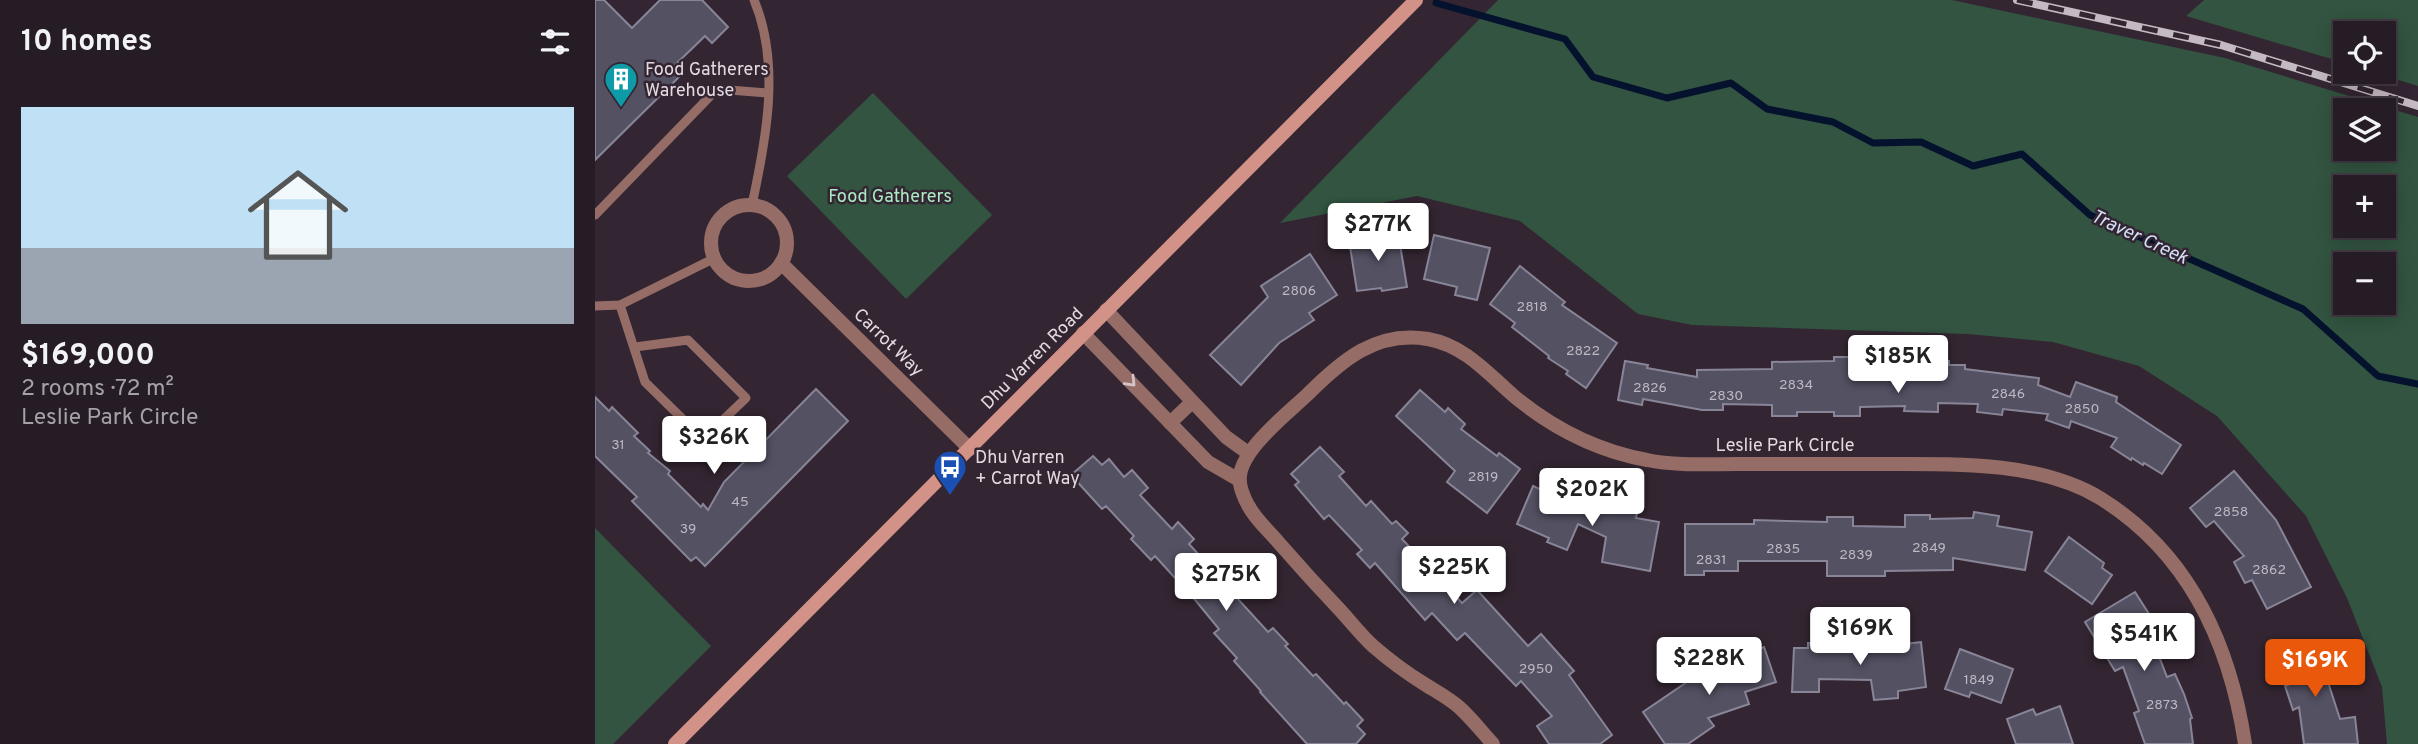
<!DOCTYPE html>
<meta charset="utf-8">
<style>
:root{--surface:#261c26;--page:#322932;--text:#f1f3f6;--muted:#a4a1a7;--line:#423a43;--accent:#ea580c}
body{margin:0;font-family:Overpass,sans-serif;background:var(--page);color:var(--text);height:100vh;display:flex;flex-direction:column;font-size:26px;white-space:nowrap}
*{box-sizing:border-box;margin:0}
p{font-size:23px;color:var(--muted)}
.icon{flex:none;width:38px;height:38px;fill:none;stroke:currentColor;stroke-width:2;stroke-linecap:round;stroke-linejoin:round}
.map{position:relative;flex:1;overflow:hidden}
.sheet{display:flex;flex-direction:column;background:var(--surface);width:595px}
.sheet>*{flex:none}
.controls{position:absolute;left:1738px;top:21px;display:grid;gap:14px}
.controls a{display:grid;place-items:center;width:63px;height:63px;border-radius:0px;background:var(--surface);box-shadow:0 4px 18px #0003,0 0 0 2px var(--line);font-size:35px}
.price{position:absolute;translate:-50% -60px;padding:0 16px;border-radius:7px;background:#fff;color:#222;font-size:23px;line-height:46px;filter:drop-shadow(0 2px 4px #0008)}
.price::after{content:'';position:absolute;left:50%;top:42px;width:21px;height:16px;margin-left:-10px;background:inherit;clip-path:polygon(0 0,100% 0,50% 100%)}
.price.active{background:var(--accent);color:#fff}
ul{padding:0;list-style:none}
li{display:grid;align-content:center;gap:14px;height:371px;padding:0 21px}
li span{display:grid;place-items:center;height:217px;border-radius:0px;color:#555}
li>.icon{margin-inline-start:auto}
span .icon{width:126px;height:126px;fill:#fffc;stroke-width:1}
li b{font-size:30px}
h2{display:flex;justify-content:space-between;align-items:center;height:84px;padding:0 21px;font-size:30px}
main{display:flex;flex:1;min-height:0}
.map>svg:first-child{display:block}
.green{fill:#325440;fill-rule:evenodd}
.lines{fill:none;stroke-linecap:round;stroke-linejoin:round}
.stream{stroke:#05122d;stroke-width:7}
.building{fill:#545163;stroke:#888598;stroke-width:2}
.service{stroke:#966d66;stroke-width:9}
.minor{stroke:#966d66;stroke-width:14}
.secondary{stroke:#d29287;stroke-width:14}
.rail-casing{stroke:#c4bac3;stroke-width:8}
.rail{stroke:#332632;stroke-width:5;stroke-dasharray:16;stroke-linecap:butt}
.oneway{stroke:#d4c4c9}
.labels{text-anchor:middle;stroke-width:5;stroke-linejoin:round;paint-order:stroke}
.number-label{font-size:14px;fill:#bfb8c2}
.poi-label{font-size:18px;fill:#e3dae2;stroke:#332632;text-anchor:start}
.park-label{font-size:18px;fill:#a9ecc3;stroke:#332632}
.street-label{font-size:18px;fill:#e3dae2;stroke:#332632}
.water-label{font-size:19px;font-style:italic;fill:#d3e0f8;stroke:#332632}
</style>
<main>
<section class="sheet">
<h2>10 homes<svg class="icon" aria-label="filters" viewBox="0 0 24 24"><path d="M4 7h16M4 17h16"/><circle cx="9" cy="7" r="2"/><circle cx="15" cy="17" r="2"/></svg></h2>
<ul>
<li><span style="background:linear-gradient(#bfe0f5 65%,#9aa5b1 0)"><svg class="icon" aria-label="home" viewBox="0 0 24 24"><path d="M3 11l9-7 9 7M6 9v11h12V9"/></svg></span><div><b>$169,000</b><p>2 rooms · 72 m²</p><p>Leslie Park Circle</p></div></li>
</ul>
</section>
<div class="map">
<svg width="1823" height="744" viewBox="0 0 1823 744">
<rect width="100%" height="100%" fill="#332632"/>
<g class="green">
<path d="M903 0H1357L1630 58 1823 117V744H1792L1787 687 1752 598 1711 516 1622 416 1544 366 1458 342 1373 334 1097 325 1043 314 925 221 822 196 685 223ZM1788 110V149H1750V110ZM1750 187H1788V226H1750ZM1750 264H1788V303H1750Z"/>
<polygon points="1609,0 1823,0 1823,86 1777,72 1788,72 1788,33 1750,33 1750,63 1591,16"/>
<polygon points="278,93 397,215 311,299 192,176"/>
<polygon points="0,528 116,646 18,744 0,744"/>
</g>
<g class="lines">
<polyline class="stream" points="841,3 970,39 998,77 1072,98 1136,83 1172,109 1238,122 1278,143 1326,142 1378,166 1427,154 1495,215 1708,309 1783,376 1823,384"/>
</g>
<g class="building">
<polygon points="0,0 9,0 37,28 65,0 107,0 133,27 117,43 110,36 79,66 87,74 0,160"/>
<polygon points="803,232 812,287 787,291 786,288 762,291 754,240"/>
<polygon points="839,235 895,248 882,300 860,295 862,287 829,279"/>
<polygon points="715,254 742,295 714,313 719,320 684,343 646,385 615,355 673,297 666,286"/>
<polygon points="925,266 970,302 967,305 1022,343 991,388 971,374 973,371 953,358 954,356 917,327 920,323 895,304"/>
<polygon points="1239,357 1297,357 1297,361 1354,361 1354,365 1370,365 1370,369 1444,378 1443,385 1475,397 1481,382 1522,397 1521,402 1586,445 1567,474 1549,463 1548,465 1537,458 1536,460 1516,447 1522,438 1476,421 1474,428 1451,420 1453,414 1408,409 1407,415 1382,412 1383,404 1343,403 1343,412 1309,411 1310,406 1265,407 1265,416 1239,416 1239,412 1202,412 1202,416 1177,416 1177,405 1128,404 1128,410 1107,410 1048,399 1047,405 1023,400 1030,361 1053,365 1052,368 1102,377 1102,370 1177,369 1177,362 1239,361"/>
<polygon points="221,389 253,421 110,566 101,557 96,561 37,501 42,497 0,456 0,397 14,411 17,407 43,433 39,436 55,451 53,453 75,471 73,474 106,507 108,504 113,510 129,482"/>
<polygon points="825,390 850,412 853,408 870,424 866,429 902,456 904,453 925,469 892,513 852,482 860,471 801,416"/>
<polygon points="725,447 749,472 744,476 771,506 776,501 797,524 801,521 813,533 807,539 867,603 882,590 933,646 946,634 979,671 974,675 1017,735 1005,744 954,744 942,726 957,716 926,681 921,686 870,633 862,640 837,613 830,620 780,563 775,568 762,554 767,550 734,515 729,519 700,485 704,482 696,474"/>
<polygon points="498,456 507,465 514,459 529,477 537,470 553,488 545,495 577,529 583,522 599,539 594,544 625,578 628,576 644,593 641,597 673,632 678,628 693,644 690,646 718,676 721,674 749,704 751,702 768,720 762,726 770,734 761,744 712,744 665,692 666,691 639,661 642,658 619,633 624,629 601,601 560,556 556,560 536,539 539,536 511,506 507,509 476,475"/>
<polygon points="1639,471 1681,520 1716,587 1672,609 1657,580 1650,583 1639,562 1649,556 1619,521 1611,527 1595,508"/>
<polygon points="938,486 969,500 971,494 1016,513 1017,508 1042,513 1041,518 1064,522 1055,571 1007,562 1011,537 983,524 972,550 952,542 954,538 922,524"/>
<polygon points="1379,512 1404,516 1402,526 1437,532 1430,570 1358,558 1358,570 1290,571 1290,576 1232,576 1232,561 1143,561 1143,571 1109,571 1109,575 1090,575 1090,524 1159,524 1159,520 1232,522 1232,517 1258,517 1258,526 1310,527 1310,515 1335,515 1335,519 1378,518"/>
<polygon points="1474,537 1509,563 1507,568 1517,575 1497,604 1450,571"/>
<polygon points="1540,592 1554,614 1546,619 1558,641 1572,677 1580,674 1589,694 1597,718 1595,719 1598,744 1550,744 1539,713 1544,711 1528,667 1520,671 1490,622"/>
<polygon points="1326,642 1331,687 1303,691 1303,698 1279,700 1276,680 1224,679 1224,692 1197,692 1199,648 1213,648 1213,643 1259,644 1258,650"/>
<polygon points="1720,642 1745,719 1760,717 1763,744 1709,744 1704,707 1698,710 1690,686 1695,684 1685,653"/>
<polygon points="1169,647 1181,682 1150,692 1154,704 1113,718 1119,726 1093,744 1070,744 1048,712 1114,667"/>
<polygon points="1365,649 1418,669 1406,703 1376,692 1374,697 1350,689"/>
<polygon points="1465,706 1478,744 1421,744 1412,719 1438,709 1441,715"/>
</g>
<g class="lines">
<g class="service">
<path d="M157 205C171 140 186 64 159 0"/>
<polyline points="0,215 122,89 173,93"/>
<polyline points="25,305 50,382 108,439 151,398 93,340 40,347"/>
<polyline points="0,306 25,305 120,258"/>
</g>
<g class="minor">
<circle cx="154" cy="243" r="38"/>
<polyline points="186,263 375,449"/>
<polyline points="511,310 631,437 653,453"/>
<polyline points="488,333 613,462 644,480"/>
<polyline points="575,423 597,402"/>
<path d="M898 744C887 732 877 719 865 708 855 699 842 692 831 685 813 674 794 660 778 646 766 635 756 622 745 610 724 588 704 566 684 543 674 531 660 519 653 505 650 500 645 488 645 482 641 453 693 413 713 394 747 360 782 330 833 339 871 346 893 374 920 397 959 429 1003 451 1052 460 1081 466 1113 464 1142 464 1189 464 1235 464 1281 464 1354 464 1442 460 1505 498 1594 553 1635 644 1650 744"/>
</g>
<polyline class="secondary" points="80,744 821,0"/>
<defs>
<polyline id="rail" points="1422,0 1626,45 1823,106"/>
</defs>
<use href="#rail" class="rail-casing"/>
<use href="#rail" class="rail"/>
</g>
<defs><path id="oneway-chevron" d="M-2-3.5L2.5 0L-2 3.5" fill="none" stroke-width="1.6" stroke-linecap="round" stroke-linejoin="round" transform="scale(1.75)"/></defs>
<use class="oneway" href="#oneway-chevron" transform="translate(536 382) rotate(46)"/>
<defs>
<symbol id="building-pin" viewBox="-11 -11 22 30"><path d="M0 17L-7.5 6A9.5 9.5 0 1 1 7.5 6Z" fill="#0f9aa8" stroke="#332632"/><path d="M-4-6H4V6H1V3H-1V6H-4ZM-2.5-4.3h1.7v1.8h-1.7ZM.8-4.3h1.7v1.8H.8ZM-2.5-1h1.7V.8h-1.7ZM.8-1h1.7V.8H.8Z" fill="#fff"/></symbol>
<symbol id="bus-pin" viewBox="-11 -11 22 30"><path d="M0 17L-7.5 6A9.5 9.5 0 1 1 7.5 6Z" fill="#1a4fb4" stroke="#332632"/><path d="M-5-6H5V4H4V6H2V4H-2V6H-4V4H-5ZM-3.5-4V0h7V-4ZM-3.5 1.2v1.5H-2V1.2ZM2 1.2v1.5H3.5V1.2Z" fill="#fff"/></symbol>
</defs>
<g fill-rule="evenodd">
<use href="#building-pin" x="7" y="60" width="38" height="52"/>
<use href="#bus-pin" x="336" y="448" width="38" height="52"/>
</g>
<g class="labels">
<g class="number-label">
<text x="704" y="295">2806</text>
<text x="937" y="311">2818</text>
<text x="988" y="355">2822</text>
<text x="1201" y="389">2834</text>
<text x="1055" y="392">2826</text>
<text x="1413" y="398">2846</text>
<text x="1131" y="400">2830</text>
<text x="1487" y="413">2850</text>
<text x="23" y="449">31</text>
<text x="888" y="481">2819</text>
<text x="145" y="506">45</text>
<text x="1636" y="516">2858</text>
<text x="93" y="533">39</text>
<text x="1334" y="552">2849</text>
<text x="1188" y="553">2835</text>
<text x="1261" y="559">2839</text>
<text x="1116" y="564">2831</text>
<text x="1674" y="574">2862</text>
<text x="941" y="673">2950</text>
<text x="1384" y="684">1849</text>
<text x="1567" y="709">2873</text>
</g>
<g class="poi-label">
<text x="50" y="75">Food Gatherers<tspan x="50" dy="21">Warehouse</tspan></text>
<text x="380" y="463">Dhu Varren<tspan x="380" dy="21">+ Carrot Way</tspan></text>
</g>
<g class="park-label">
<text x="295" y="202">Food Gatherers</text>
</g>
<g class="street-label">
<text transform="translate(294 342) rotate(44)" y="6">Carrot Way</text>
<text transform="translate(437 358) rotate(-45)" y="6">Dhu Varren Road</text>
<text x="1190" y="451">Leslie Park Circle</text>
</g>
<g class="water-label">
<text transform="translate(1545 236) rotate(25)" y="7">Traver Creek</text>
</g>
</g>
</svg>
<div class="controls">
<a><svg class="icon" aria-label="locate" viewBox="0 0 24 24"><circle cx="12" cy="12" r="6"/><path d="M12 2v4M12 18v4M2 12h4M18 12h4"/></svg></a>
<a><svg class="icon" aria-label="layers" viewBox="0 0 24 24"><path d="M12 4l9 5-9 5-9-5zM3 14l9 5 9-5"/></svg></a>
<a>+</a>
<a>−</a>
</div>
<b class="price" style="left:783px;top:263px">$277K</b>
<b class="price" style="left:1303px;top:395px">$185K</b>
<b class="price" style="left:119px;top:476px">$326K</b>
<b class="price" style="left:997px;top:528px">$202K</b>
<b class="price" style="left:859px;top:606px">$225K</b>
<b class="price" style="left:631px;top:613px">$275K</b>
<b class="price" style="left:1265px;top:667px">$169K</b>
<b class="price" style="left:1549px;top:673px">$541K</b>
<b class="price" style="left:1114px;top:697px">$228K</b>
<b class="price active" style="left:1720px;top:699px">$169K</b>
</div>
</main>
